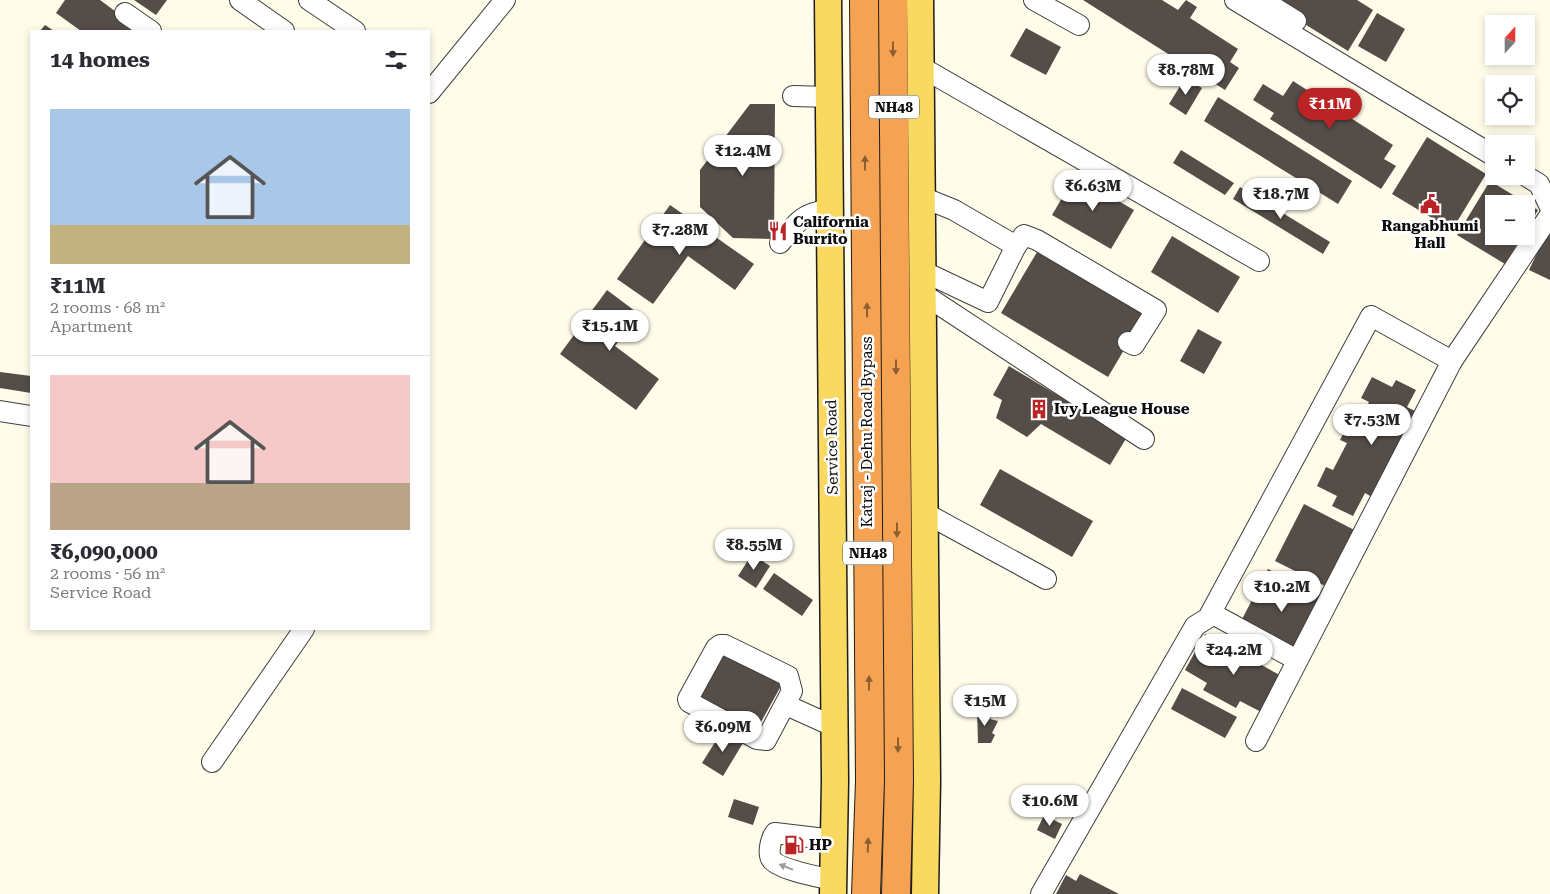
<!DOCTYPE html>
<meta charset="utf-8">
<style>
:root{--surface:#fff;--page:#f2f2f3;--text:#2b2b33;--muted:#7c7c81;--line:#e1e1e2;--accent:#bb2426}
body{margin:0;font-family:"Roboto Serif",serif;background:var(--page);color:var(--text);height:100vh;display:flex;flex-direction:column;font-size:19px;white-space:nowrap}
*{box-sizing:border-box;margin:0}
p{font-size:16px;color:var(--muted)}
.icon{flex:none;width:28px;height:28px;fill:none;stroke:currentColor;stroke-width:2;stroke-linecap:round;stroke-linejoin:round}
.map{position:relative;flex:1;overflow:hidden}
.details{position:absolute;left:30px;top:30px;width:400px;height:600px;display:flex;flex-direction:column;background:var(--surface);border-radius:0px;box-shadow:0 2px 8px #0003}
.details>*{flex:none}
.needle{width:32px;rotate:21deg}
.fabs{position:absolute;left:1485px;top:15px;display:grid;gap:10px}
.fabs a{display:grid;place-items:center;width:50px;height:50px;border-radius:0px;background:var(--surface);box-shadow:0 2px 8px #0003;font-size:25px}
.price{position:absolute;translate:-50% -42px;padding:0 11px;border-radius:18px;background:#fff;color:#222;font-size:16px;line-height:32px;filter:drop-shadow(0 1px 2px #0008)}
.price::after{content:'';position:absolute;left:50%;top:30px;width:15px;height:11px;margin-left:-8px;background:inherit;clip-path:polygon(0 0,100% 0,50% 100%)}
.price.selected{background:var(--accent);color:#fff}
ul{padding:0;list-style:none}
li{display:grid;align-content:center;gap:10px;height:265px;padding:0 20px}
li+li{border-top:1px solid var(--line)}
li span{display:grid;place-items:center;height:155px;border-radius:0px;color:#555}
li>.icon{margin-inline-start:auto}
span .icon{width:90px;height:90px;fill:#fffc;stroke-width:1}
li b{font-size:21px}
h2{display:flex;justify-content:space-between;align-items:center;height:60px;padding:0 20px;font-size:21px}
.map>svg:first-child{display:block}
.building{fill:#544d48}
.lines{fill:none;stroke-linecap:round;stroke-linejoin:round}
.minor-casing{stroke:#3f3f3f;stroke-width:22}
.major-casing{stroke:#1d1d1d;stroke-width:29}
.highway-casing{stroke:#1d1d1d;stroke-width:30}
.minor{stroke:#fff;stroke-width:20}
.major{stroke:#f9d960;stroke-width:26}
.highway{stroke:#f5a252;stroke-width:28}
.oneway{fill:#8c5e32}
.oneway2{fill:#9e9e9e}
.labels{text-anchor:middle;stroke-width:5;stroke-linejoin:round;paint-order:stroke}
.shield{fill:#fff;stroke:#555;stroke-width:1}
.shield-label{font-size:14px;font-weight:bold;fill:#0c0c0c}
.poi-label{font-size:15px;font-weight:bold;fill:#0c0c0c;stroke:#fff;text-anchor:start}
.street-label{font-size:15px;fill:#0c0c0c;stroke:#fff}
</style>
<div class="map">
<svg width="1550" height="894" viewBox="0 0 1550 894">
<rect width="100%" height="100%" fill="#fffcea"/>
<g class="building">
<polygon points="65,0 100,0 142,31 81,31 56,13"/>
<polygon points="134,0 167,0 156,15"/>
<polygon points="1083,0 1162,0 1178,10 1186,0 1197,7 1190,18 1238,49 1230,62 1239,68 1225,90"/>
<polygon points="1266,0 1357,0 1373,10 1348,51"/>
<polygon points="1377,13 1405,29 1386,62 1358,46"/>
<polygon points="45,25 54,31 40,31"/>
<polygon points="1026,28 1061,47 1046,75 1010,56"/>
<polygon points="1185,78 1202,88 1186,115 1169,104"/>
<polygon points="1293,81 1332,106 1341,93 1355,101 1346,115 1393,145 1384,159 1396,166 1381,189 1270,119 1274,113 1253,100 1263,84 1283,96"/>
<polygon points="1218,97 1352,181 1338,204 1204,121"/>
<polygon points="750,104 775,104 774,239 733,238 700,207 700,170"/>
<polygon points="1427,137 1486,174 1452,230 1392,194"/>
<polygon points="1181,150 1234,183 1225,195 1173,163"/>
<polygon points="1075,176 1134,210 1111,249 1052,215"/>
<polygon points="1490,181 1538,210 1526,230 1526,204 1494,204 1494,236 1522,236 1505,264 1457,235"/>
<polygon points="1240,187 1330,242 1323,254 1233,199"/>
<polygon points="670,205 754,264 735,290 688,256 653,304 617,279"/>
<polygon points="1550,226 1550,280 1529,270"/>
<polygon points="1172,236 1240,277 1218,313 1151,272"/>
<polygon points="1040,247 1147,311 1108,377 1001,313"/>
<polygon points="607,290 639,314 615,346 659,379 636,410 560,354"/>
<polygon points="1198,329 1222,342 1204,374 1180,361"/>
<polygon points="1009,366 1127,437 1110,465 1041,424 1027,437 996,418 1002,400 993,395"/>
<polygon points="0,372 31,376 31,393 0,388"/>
<polygon points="1372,377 1392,387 1396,380 1416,390 1407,407 1421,414 1377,500 1365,493 1353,516 1332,506 1337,496 1317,486 1326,467 1333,470 1347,443 1340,440 1347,426 1355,429 1369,402 1361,398"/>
<polygon points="1000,469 1093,521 1072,557 980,505"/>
<polygon points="1304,504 1362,534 1333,590 1275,561"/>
<polygon points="752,554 770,566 756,588 738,576"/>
<polygon points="1268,569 1325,599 1296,656 1238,627"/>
<polygon points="774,573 813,600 802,616 763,589"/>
<polygon points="1205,634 1285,678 1265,714 1240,701 1236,708 1203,690 1207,683 1185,670"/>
<polygon points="723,648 779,678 781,686 756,731 698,699"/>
<polygon points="1182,688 1237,717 1225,738 1171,709"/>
<polygon points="977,709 986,711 993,715 990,719 998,721 992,733 995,735 991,743 978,743"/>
<polygon points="722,731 743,743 723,776 702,763"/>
<polygon points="734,799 759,807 753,825 728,817"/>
<polygon points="1044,815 1062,824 1055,839 1037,830"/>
<polygon points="1080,874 1119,894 1056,894 1066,875 1076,881"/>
</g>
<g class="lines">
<defs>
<g id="minor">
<polyline points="240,0 284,31"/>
<polyline points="309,0 355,31"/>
<polyline points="1034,0 1079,25"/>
<polyline points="1235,0 1494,156"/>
<polyline points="1262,0 1296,21"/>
<polyline points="125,13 151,31"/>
<polyline points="921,67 1259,261"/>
<polyline points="429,93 505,0"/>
<polyline points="793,96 829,97"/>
<polyline points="1526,176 1539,184 1550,207"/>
<polyline points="922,197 954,210 1016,246 1024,235 1037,240 1156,310 1134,345 1128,342"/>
<path d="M780 243C798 221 801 214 830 209"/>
<polyline points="923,279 933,276 988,302 1016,246"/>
<polyline points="923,294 1144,439"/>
<polyline points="0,411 31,416"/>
<polyline points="925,513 1046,579"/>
<polyline points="1211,613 1297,660"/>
<polygon points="720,645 725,645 788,676 792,691 766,740 757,739 689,702 688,699 716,648"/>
<polyline points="786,705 835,727"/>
<polyline points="1256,741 1452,361"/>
<polyline points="212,762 304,629"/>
<path d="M833 880C819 877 781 870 772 860 767 854 771 838 775 833L834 840"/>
<polyline points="1041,894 1195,626 1208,618 1371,316 1452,361 1550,215"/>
</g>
<g id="major">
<polyline points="828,0 835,781 833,894"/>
<polyline points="920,0 927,781 925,894"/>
</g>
<g id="highway">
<polyline points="864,0 870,781 866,894"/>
<polyline points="893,0 899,781 896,894"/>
</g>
</defs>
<use href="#minor" class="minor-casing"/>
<use href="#major" class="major-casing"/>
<use href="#highway" class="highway-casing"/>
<use href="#minor" class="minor"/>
<use href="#major" class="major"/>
<use href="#highway" class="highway"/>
</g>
<defs><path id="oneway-solid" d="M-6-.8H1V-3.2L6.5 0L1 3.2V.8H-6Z" transform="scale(1.25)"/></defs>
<g class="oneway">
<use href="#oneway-solid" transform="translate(893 49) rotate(90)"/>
<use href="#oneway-solid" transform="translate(865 163) rotate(-90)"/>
<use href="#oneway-solid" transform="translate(867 310) rotate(-90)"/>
<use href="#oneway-solid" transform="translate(896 367) rotate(90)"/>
<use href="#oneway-solid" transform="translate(897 530) rotate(90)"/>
<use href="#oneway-solid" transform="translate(869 683) rotate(-90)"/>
<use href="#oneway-solid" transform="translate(898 745) rotate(90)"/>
<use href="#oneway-solid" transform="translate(868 845) rotate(-88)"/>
</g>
<use class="oneway2" href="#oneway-solid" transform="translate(786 867) rotate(-159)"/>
<defs>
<symbol id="civic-bare" viewBox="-9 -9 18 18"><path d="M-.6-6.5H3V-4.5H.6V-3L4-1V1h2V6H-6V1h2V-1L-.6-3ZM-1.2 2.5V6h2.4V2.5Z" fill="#bb2426" stroke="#fff" stroke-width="2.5" paint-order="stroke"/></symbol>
<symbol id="restaurant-bare" viewBox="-9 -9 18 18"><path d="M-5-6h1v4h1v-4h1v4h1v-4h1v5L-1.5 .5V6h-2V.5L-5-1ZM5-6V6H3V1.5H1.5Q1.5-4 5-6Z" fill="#bb2426" stroke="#fff" stroke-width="2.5" paint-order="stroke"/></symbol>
<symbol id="building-bare" viewBox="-9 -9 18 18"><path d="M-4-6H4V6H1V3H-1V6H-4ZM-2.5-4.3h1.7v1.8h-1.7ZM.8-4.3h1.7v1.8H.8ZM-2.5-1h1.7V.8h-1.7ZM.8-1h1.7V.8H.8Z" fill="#bb2426" stroke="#fff" stroke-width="2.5" paint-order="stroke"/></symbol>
<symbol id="fuel-bare" viewBox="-9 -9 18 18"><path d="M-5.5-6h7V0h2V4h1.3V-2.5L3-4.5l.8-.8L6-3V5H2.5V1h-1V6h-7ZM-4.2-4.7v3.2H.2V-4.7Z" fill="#bb2426" stroke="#fff" stroke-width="2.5" paint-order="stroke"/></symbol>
</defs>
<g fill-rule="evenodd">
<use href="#civic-bare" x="1416" y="190" width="28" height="28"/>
<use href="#restaurant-bare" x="764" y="217" width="28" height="28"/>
<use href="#building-bare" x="1025" y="395" width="28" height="28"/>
<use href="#fuel-bare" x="780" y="831" width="28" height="28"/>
</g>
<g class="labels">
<g class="shield">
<rect x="869" y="95.5" width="50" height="23" rx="4"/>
<rect x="843" y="541.5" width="50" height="23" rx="4"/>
</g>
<g class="shield-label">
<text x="894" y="112">NH48</text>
<text x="868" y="558">NH48</text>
</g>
<g class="poi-label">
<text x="793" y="227">California<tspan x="793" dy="17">Burrito</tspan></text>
<text x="1430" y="231" text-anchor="middle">Rangabhumi<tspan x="1430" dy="17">Hall</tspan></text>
<text x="1054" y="414">Ivy League House</text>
<text x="809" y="850">HP</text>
</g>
<g class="street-label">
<text transform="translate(867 432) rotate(-90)" y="5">Katraj - Dehu Road Bypass</text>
<text transform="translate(832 447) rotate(-91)" y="5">Service Road</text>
</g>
</g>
</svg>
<div class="fabs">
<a><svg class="needle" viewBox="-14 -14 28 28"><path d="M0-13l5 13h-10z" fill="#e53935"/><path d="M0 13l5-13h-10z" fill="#7c7c81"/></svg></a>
<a><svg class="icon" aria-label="locate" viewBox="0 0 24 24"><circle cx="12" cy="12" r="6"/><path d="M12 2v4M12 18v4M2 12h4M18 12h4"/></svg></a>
<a>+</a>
<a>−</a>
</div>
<b class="price" style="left:1186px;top:96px">₹8.78M</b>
<b class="price selected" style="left:1330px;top:130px">₹11M</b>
<b class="price" style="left:743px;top:177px">₹12.4M</b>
<b class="price" style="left:1093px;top:212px">₹6.63M</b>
<b class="price" style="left:1281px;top:220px">₹18.7M</b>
<b class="price" style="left:680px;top:256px">₹7.28M</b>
<b class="price" style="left:610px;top:352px">₹15.1M</b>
<b class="price" style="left:1372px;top:446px">₹7.53M</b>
<b class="price" style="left:754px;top:571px">₹8.55M</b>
<b class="price" style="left:1282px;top:613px">₹10.2M</b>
<b class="price" style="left:1234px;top:676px">₹24.2M</b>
<b class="price" style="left:985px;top:727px">₹15M</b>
<b class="price" style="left:723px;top:753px">₹6.09M</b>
<b class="price" style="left:1050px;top:827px">₹10.6M</b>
<section class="details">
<h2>14 homes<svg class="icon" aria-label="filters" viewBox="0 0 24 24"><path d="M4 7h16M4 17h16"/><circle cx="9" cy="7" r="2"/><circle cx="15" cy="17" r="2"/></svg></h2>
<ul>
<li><span style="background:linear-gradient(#a9c7e8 75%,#c2b280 0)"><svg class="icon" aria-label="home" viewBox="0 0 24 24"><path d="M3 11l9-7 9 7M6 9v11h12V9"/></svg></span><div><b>₹11M</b><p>2 rooms · 68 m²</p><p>Apartment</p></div></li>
<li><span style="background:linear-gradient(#f6c9c9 70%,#b9a48a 0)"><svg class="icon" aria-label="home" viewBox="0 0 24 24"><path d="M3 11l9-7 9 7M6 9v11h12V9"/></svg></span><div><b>₹6,090,000</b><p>2 rooms · 56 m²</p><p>Service Road</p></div></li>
</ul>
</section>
</div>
